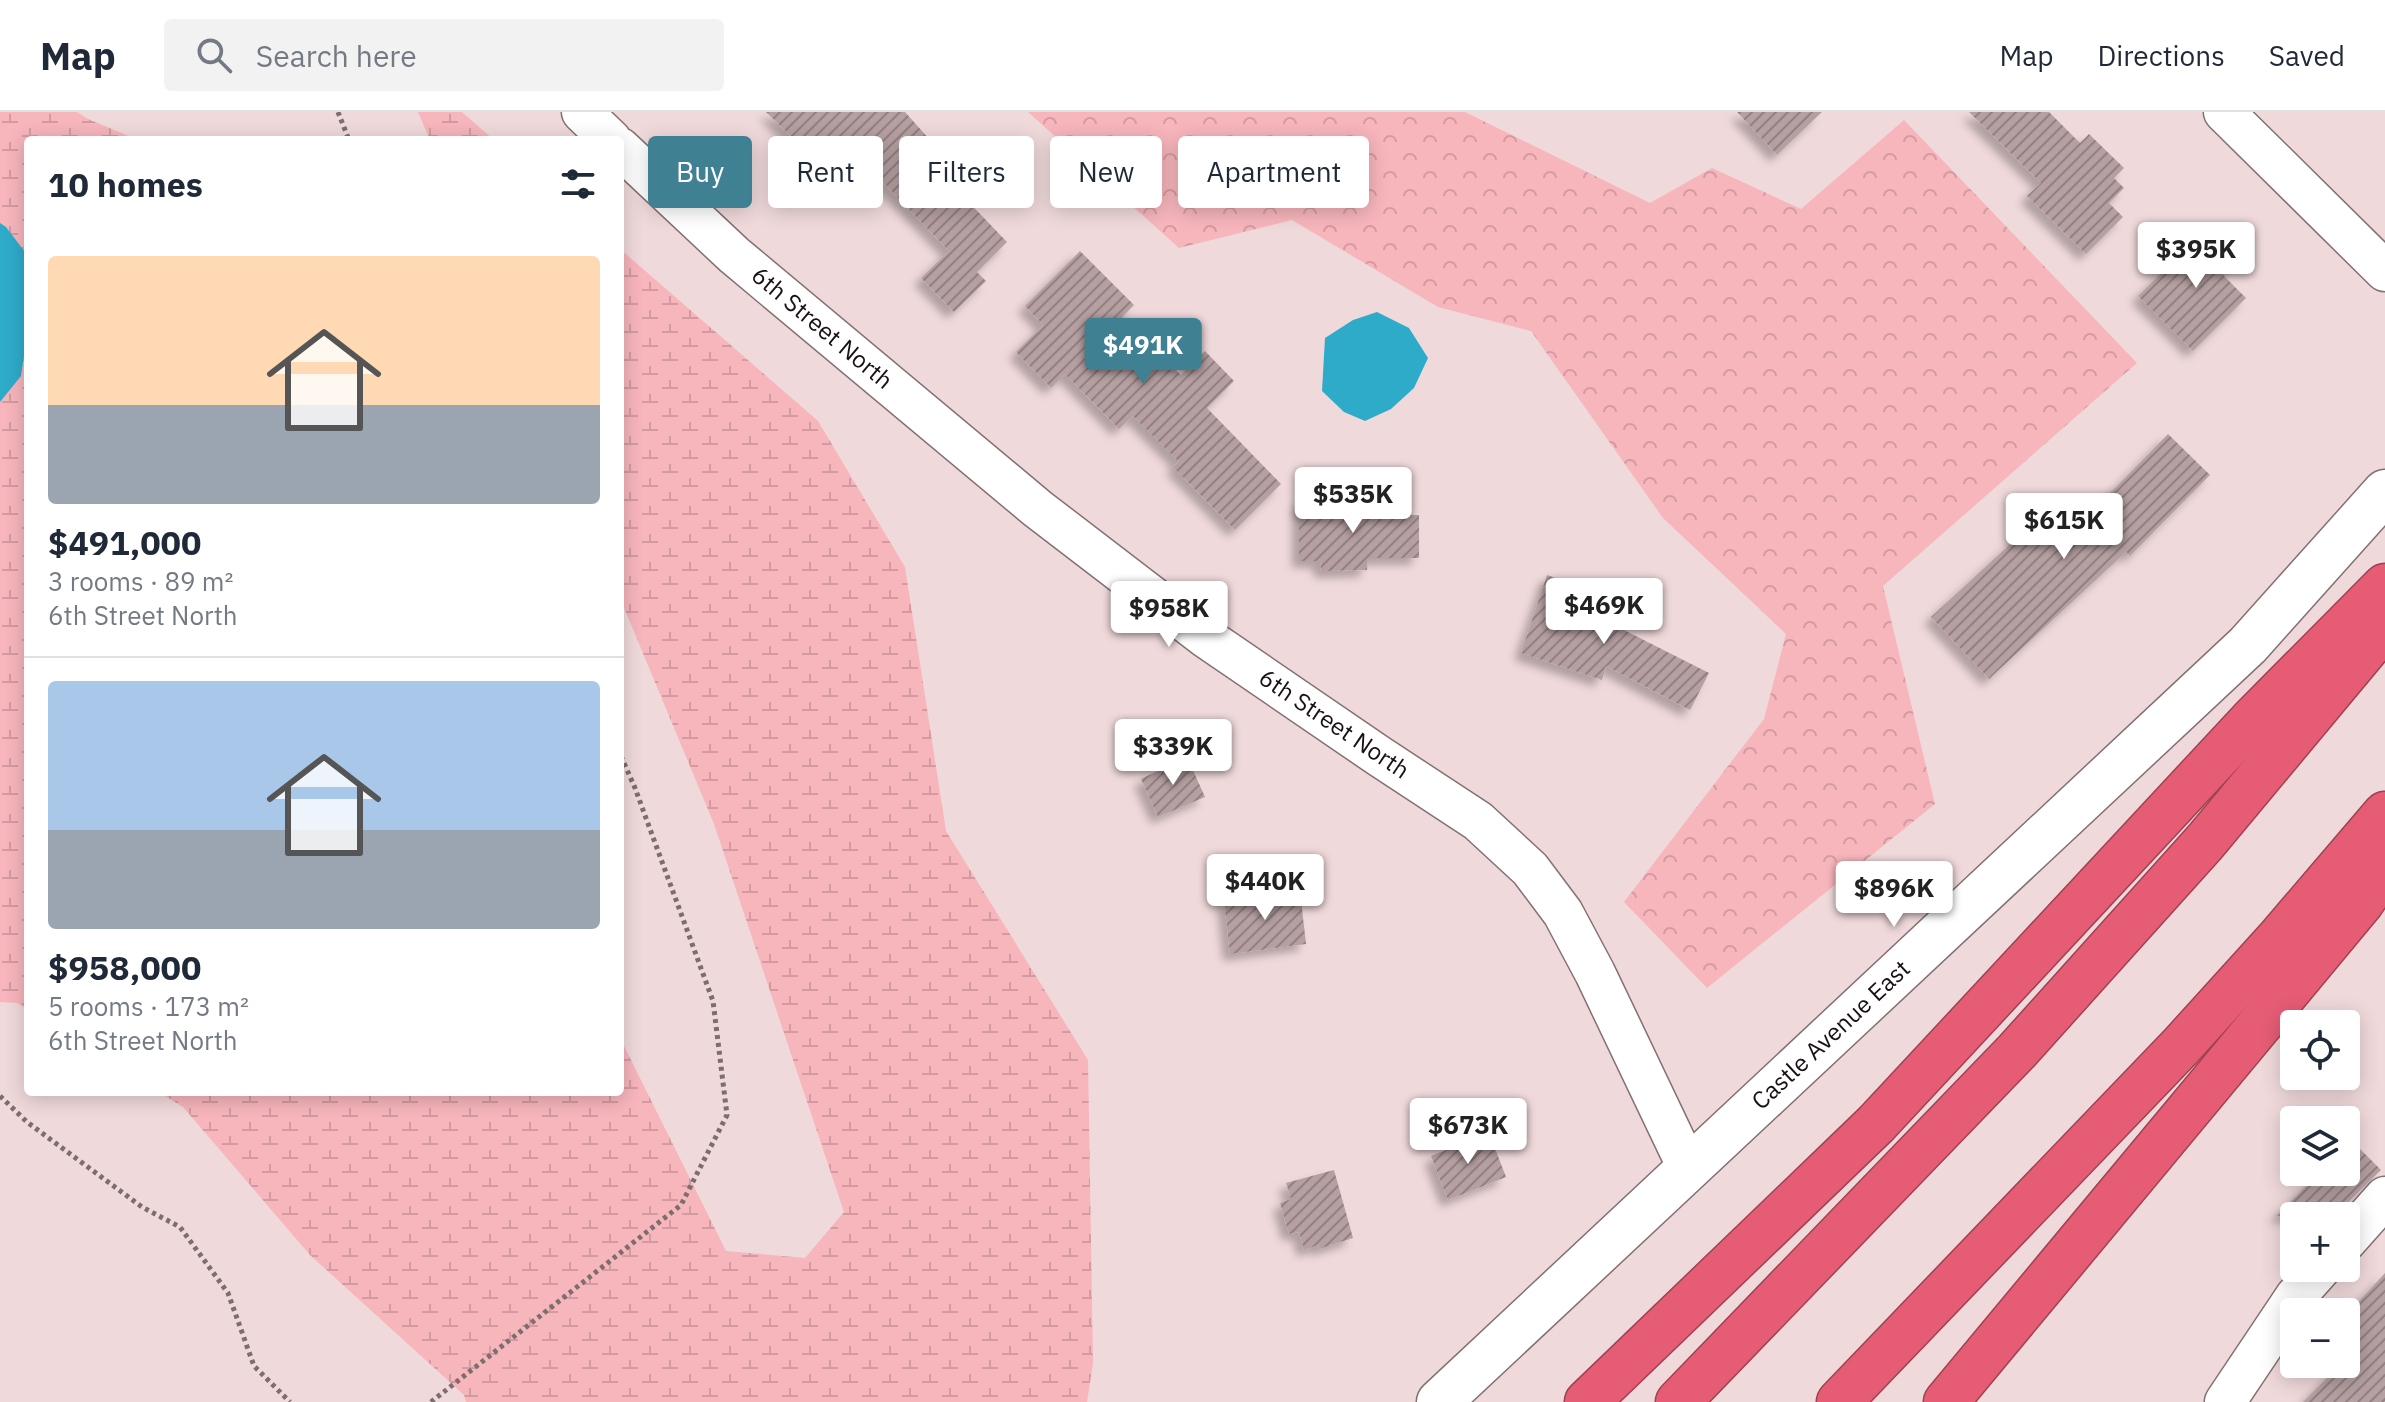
<!DOCTYPE html>
<meta charset="utf-8">
<style>
:root{--surface:#fff;--page:#f2f2f3;--text:#1f2937;--muted:#747a83;--line:#e0e1e3;--accent:#3f8093}
body{margin:0;font-family:"IBM Plex Sans",sans-serif;background:var(--page);color:var(--text);height:100vh;display:flex;flex-direction:column;font-size:30px;white-space:nowrap}
*{box-sizing:border-box;margin:0}
p{font-size:26px;color:var(--muted)}
.icon{flex:none;width:44px;height:44px;fill:none;stroke:currentColor;stroke-width:2;stroke-linecap:round;stroke-linejoin:round}
.map{position:relative;flex:1;overflow:hidden}
.side{position:absolute;left:24px;top:24px;width:600px;height:960px;display:flex;flex-direction:column;background:var(--surface);border-radius:8px;box-shadow:0 4px 20px #0003}
.side>*{flex:none}
.guide{position:absolute;left:648px;top:24px;width:760px;height:72px;display:flex;gap:16px}
.controls{position:absolute;left:2280px;top:898px;display:grid;gap:16px}
.controls a{display:grid;place-items:center;width:80px;height:80px;border-radius:8px;background:var(--surface);box-shadow:0 4px 20px #0003;font-size:40px}
.price{position:absolute;translate:-50% -68px;padding:0 18px;border-radius:8px;background:#fff;color:#222;font-size:26px;line-height:52px;filter:drop-shadow(0 2px 4px #0008)}
.price::after{content:'';position:absolute;left:50%;top:48px;width:24px;height:18px;margin-left:-12px;background:inherit;clip-path:polygon(0 0,100% 0,50% 100%)}
.price.on{background:var(--accent);color:#fff}
ul{padding:0;list-style:none}
li{display:grid;align-content:center;gap:16px;height:424px;padding:0 24px}
li+li{border-top:2px solid var(--line)}
li span{display:grid;place-items:center;height:248px;border-radius:8px;color:#555}
li>.icon{margin-inline-start:auto}
span .icon{width:144px;height:144px;fill:#fffc;stroke-width:1}
li b{font-size:34px}
h2{display:flex;justify-content:space-between;align-items:center;height:96px;padding:0 24px;font-size:34px}
.tag{padding:0 28px;border-radius:8px;background:var(--surface);box-shadow:0 4px 20px #0003;font-size:28px;line-height:72px}
.tag.on{background:var(--accent);color:#fff}
header{display:flex;align-items:center;gap:48px;box-sizing:border-box;height:112px;padding:0 40px;background:var(--surface);border-bottom:2px solid var(--line)}
header strong{font-size:38px}
nav{display:flex;gap:44px;margin-inline-start:auto;font-size:28px}
.search{width:560px;height:72px;background:var(--page);display:flex;align-items:center;gap:20px;box-sizing:border-box;padding:0 28px;border-radius:8px;color:var(--muted);font-size:30px}
.map>svg:first-child{display:block}
.forest{fill:url(#forest-crowns)}
.wetland{fill:url(#wetland-marsh)}
.water{fill:#2fabca}
.building{fill:url(#building-hatch);filter:url(#shadow)}
.lines{fill:none;stroke-linecap:round;stroke-linejoin:round}
.minor-casing{stroke:#847072;stroke-width:43}
.tertiary-casing{stroke:#847072;stroke-width:47}
.motorway-casing{stroke:#9e4252;stroke-width:47}
.path{stroke:#7c6d6e;stroke-width:5;stroke-dasharray:4 4;stroke-linecap:butt}
.minor{stroke:#fff;stroke-width:40}
.tertiary{stroke:#fff;stroke-width:44}
.motorway{stroke:#e65c75;stroke-width:44}
.labels{text-anchor:middle;stroke-width:8;stroke-linejoin:round;paint-order:stroke}
.street-label{font-size:24px;fill:#191112;stroke:#fff}
</style>
<header>
<strong>Map</strong>
<div class="search"><svg class="icon" aria-label="search" viewBox="0 0 24 24"><circle cx="10" cy="10" r="6"/><path d="M15 15l6 6"/></svg>Search here</div>
<nav><a>Map</a><a>Directions</a><a>Saved</a></nav>
</header>
<div class="map">
<svg width="2385" height="1290" viewBox="0 0 2385 1290">
<defs>
<pattern id="forest-crowns" width="20" height="18" patternUnits="userSpaceOnUse" patternTransform="scale(2)"><rect width="20" height="18" fill="#f7b5bc"/><path d="M2 6a3 3 0 1 1 6 0M12 15a3 3 0 1 1 6 0" fill="none" stroke="#d39ba1"/></pattern>
<pattern id="wetland-marsh" width="20" height="14" patternUnits="userSpaceOnUse" patternTransform="scale(2)"><rect width="20" height="14" fill="#f7b5bc"/><path d="M1 5h8M5 5V1M11 12h8M15 12V8" fill="none" stroke="#d39ba1"/></pattern>
<pattern id="building-hatch" width="6" height="6" patternUnits="userSpaceOnUse" patternTransform="scale(2)"><rect width="6" height="6" fill="#b59fa1"/><path d="M-1 1l2-2M0 6l6-6M5 7l2-2" fill="none" stroke="#928082"/></pattern>
<filter id="shadow"><feDropShadow dx="-7" dy="7" stdDeviation="4" flood-color="#0004"/></filter>
</defs>
<rect width="100%" height="100%" fill="#f0d9db"/>
<polygon class="forest" points="1028,0 1465,0 1650,91 1712,56 1801,97 1904,8 2137,251 1883,474 1935,692 1707,876 1624,790 1764,607 1786,522 1663,406 1531,219 1438,195 1292,108 1179,136"/>
<g class="wetland">
<polygon points="0,0 77,0 88,7 138,28 28,28 28,898 17,891 0,890"/>
<polygon points="418,0 462,0 494,28 430,28"/>
<polygon points="620,137 818,309 905,455 946,719 1088,948 1093,1251 1087,1290 466,1290 464,1283 310,1143 183,995 159,980 620,980 620,926 726,1139 805,1146 844,1100 714,712 620,486"/>
</g>
<g class="water">
<polygon points="0,111 6,115 28,144 28,217 21,264 0,290"/>
<polygon points="1377,200 1409,216 1428,246 1414,276 1391,297 1365,309 1344,300 1322,279 1325,226 1353,208"/>
</g>
<g class="building">
<polygon points="766,0 905,0 947,47 937,57 1007,130 977,160 986,169 954,200 921,166 949,139 875,62 858,79 815,31 807,40"/>
<polygon points="1737,0 1822,0 1777,43"/>
<polygon points="1969,0 2049,0 2080,31 2089,22 2124,56 2114,66 2124,76 2109,91 2123,105 2086,142 2027,84 2041,71"/>
<polygon points="2208,115 2239,147 2223,163 2246,186 2193,239 2138,184"/>
<polygon points="1080,139 1134,193 1122,205 1181,263 1205,239 1234,269 1207,296 1281,372 1235,418 1173,355 1179,350 1133,304 1119,317 1065,262 1051,276 1016,240 1043,213 1025,194"/>
<polygon points="2168,322 2210,363 2130,444 2126,440 1989,567 1931,505 2033,411 2056,436"/>
<polygon points="1299,388 1366,388 1366,403 1419,403 1419,446 1368,446 1367,458 1321,459 1320,449 1299,449"/>
<polygon points="1547,463 1590,478 1583,498 1621,510 1620,516 1709,561 1690,598 1606,554 1602,568 1521,541"/>
<polygon points="1187,645 1205,685 1158,705 1141,667"/>
<polygon points="1300,779 1306,832 1230,842 1224,789"/>
<polygon points="1489,1021 1506,1065 1448,1088 1431,1044"/>
<polygon points="2346,1023 2381,1058 2334,1104 2276,1104 2320,1060 2346,1060"/>
<polygon points="1334,1058 1353,1126 1319,1137 1318,1133 1304,1138 1299,1120 1289,1122 1280,1091 1291,1087 1286,1071"/>
<polygon points="2385,1161 2385,1290 2303,1290 2341,1252 2346,1252 2346,1203"/>
</g>
<g class="lines">
<defs>
<g id="minor">
<polyline points="582,0 611,28"/>
<polyline points="2224,0 2385,159"/>
<polyline points="620,36 734,143 1038,397 1205,525 1379,644 1478,709 1530,757 1563,801 1595,861 1688,1056"/>
<polyline points="2346,1129 2385,1085"/>
<polyline points="2225,1290 2296,1184 2321,1156"/>
</g>
<polyline id="tertiary" points="1439,1290 2248,533 2385,380"/>
<g id="motorway">
<polyline points="1587,1290 1876,1012 2253,607 2385,474"/>
<polyline points="1678,1290 2017,939 2205,730 2385,514"/>
<polyline points="1839,1290 2182,933 2279,826 2385,702"/>
<polyline points="1946,1290 2361,791 2385,756"/>
</g>
</defs>
<use href="#minor" class="minor-casing"/>
<use href="#tertiary" class="tertiary-casing"/>
<use href="#motorway" class="motorway-casing"/>
<g class="path">
<polyline points="338,0 349,28"/>
<polyline points="0,984 27,1010 142,1095 180,1115 228,1181 254,1254 290,1290"/>
<polyline points="431,1290 681,1093 727,1003 713,889 635,676 620,642"/>
</g>
<use href="#minor" class="minor"/>
<use href="#tertiary" class="tertiary"/>
<use href="#motorway" class="motorway"/>
</g>
<g class="labels">
<g class="street-label">
<text transform="translate(822 216) rotate(40)" y="8">6th Street North</text>
<text transform="translate(1334 612) rotate(34)" y="8">6th Street North</text>
<text transform="translate(1831 923) rotate(-43)" y="8">Castle Avenue East</text>
</g>
</g>
</svg>
<div class="controls">
<a><svg class="icon" aria-label="locate" viewBox="0 0 24 24"><circle cx="12" cy="12" r="6"/><path d="M12 2v4M12 18v4M2 12h4M18 12h4"/></svg></a>
<a><svg class="icon" aria-label="layers" viewBox="0 0 24 24"><path d="M12 4l9 5-9 5-9-5zM3 14l9 5 9-5"/></svg></a>
<a>+</a>
<a>−</a>
</div>
<b class="price" style="left:2196px;top:178px">$395K</b>
<b class="price on" style="left:1143px;top:274px">$491K</b>
<b class="price" style="left:1353px;top:423px">$535K</b>
<b class="price" style="left:2064px;top:449px">$615K</b>
<b class="price" style="left:1604px;top:534px">$469K</b>
<b class="price" style="left:1169px;top:537px">$958K</b>
<b class="price" style="left:1173px;top:675px">$339K</b>
<b class="price" style="left:1265px;top:810px">$440K</b>
<b class="price" style="left:1894px;top:817px">$896K</b>
<b class="price" style="left:1468px;top:1054px">$673K</b>
<div class="guide">
<a class="tag on">Buy</a>
<a class="tag">Rent</a>
<a class="tag">Filters</a>
<a class="tag">New</a>
<a class="tag">Apartment</a>
</div>
<section class="side">
<h2>10 homes<svg class="icon" aria-label="filters" viewBox="0 0 24 24"><path d="M4 7h16M4 17h16"/><circle cx="9" cy="7" r="2"/><circle cx="15" cy="17" r="2"/></svg></h2>
<ul>
<li><span style="background:linear-gradient(#ffd9b3 60%,#9aa5b1 0)"><svg class="icon" aria-label="home" viewBox="0 0 24 24"><path d="M3 11l9-7 9 7M6 9v11h12V9"/></svg></span><div><b>$491,000</b><p>3 rooms · 89 m²</p><p>6th Street North</p></div></li>
<li><span style="background:linear-gradient(#a9c7e8 60%,#9aa5b1 0)"><svg class="icon" aria-label="home" viewBox="0 0 24 24"><path d="M3 11l9-7 9 7M6 9v11h12V9"/></svg></span><div><b>$958,000</b><p>5 rooms · 173 m²</p><p>6th Street North</p></div></li>
</ul>
</section>
</div>
